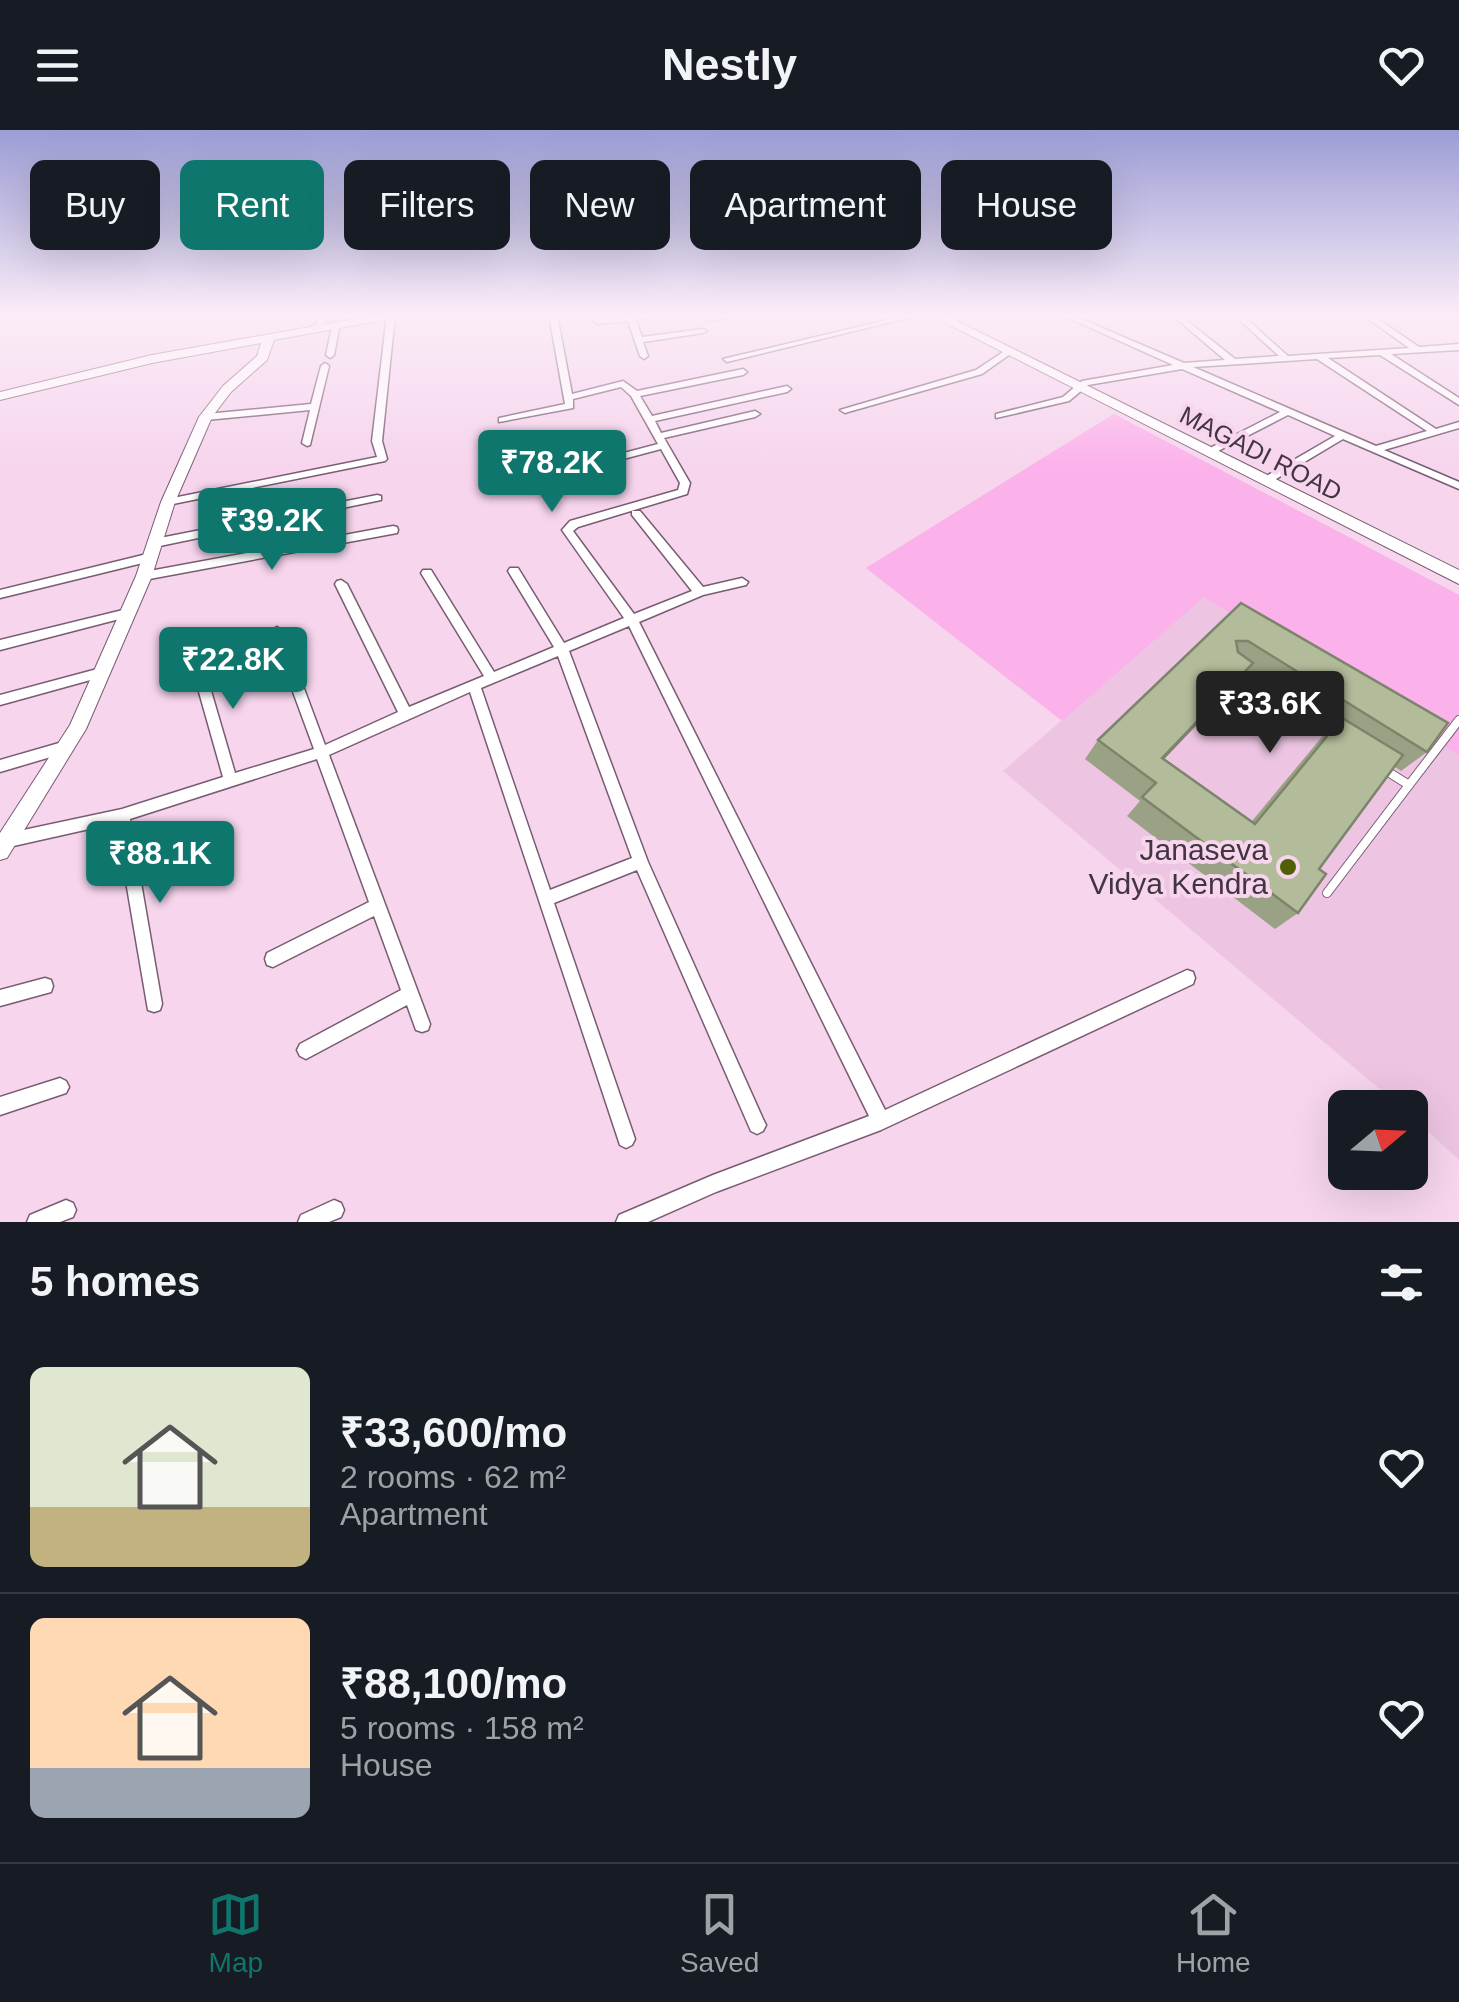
<!DOCTYPE html>
<meta charset="utf-8">
<style>
:root{--surface:#171b24;--page:#242831;--text:#f1f3f6;--muted:#9ea1a6;--line:#363941;--accent:#0f766e}
body{margin:0;font-family:Arial,sans-serif;background:var(--page);color:var(--text);height:100vh;display:flex;flex-direction:column;font-size:38px;white-space:nowrap}
*{box-sizing:border-box;margin:0}
p{font-size:32px;color:var(--muted)}
.icon{flex:none;width:55px;height:55px;fill:none;stroke:currentColor;stroke-width:2;stroke-linecap:round;stroke-linejoin:round}
.map{position:relative;height:1092px;overflow:hidden}
.panel{display:flex;flex-direction:column;background:var(--surface);flex:1}
.panel>*{flex:none}
.top-card{position:absolute;left:30px;top:30px;width:1400px;height:90px;display:flex;gap:20px}
.needle{width:65px;rotate:71deg}
.controls{position:absolute;left:1328px;top:960px;display:grid;gap:20px}
.controls a{display:grid;place-items:center;width:100px;height:100px;border-radius:15px;background:var(--surface);box-shadow:0 10px 40px #0002;font-size:50px}
.price{position:absolute;translate:-50% -85px;padding:0 22px;border-radius:10px;background:var(--accent);color:#fff;font-size:32px;line-height:65px;filter:drop-shadow(0 2px 5px #0008)}
.price::after{content:'';position:absolute;left:50%;top:60px;width:30px;height:22px;margin-left:-15px;background:inherit;clip-path:polygon(0 0,100% 0,50% 100%)}
.price.on{background:#222;color:#fff}
ul{padding:0;list-style:none}
li{display:flex;align-items:center;gap:30px;height:250px;padding:0 30px}
li+li{border-top:2px solid var(--line)}
li span{display:grid;place-items:center;flex:none;width:280px;height:200px;border-radius:15px;color:#555}
li>.icon{margin-inline-start:auto}
span .icon{width:120px;height:120px;fill:#fffc;stroke-width:1}
li b{font-size:42px}
h2{display:flex;justify-content:space-between;align-items:center;height:120px;padding:0 30px;font-size:42px}
.tag{padding:0 35px;border-radius:15px;background:var(--surface);box-shadow:0 10px 40px #0002;font-size:35px;line-height:90px}
.tag.on{background:var(--accent);color:#fff}
header{display:flex;justify-content:space-between;align-items:center;height:130px;padding:0 30px;background:var(--surface);font-size:45px;font-weight:800}
.tabs{display:flex;justify-content:space-around;align-items:center;height:140px;border-top:2px solid var(--line);background:var(--surface);font-size:28px;color:var(--muted)}
.tabs a{display:grid;justify-items:center;gap:5px}
.tabs .on{color:var(--accent)}
.map>svg:first-child{display:block}
.built{fill:#edc5e3}
.green{fill:#fbb2ea}
.lines{fill:none;stroke-linecap:round;stroke-linejoin:round}
.lane-casing{stroke:#785c71;stroke-width:10}
.street-casing{stroke:#785c71;stroke-width:3}
.secondary-casing{stroke:#785c71;stroke-width:2}
.primary-casing{stroke:#785c71;stroke-width:2}
.lane{stroke:#fff;stroke-width:8}
.street{fill:#fff;fill-rule:evenodd}
.secondary{fill:#fff;fill-rule:evenodd}
.primary{fill:#fff;fill-rule:evenodd}
.wall{fill:#99a284;fill-rule:evenodd}
.shaded-wall{fill:#7d846c}
.building{fill:#b2bc9a;stroke:#7d846c;stroke-width:2.5}
.poi-dot{fill:#4f6005;stroke:#f6d5ed;stroke-width:4}
.labels{text-anchor:middle;stroke-width:8;stroke-linejoin:round;paint-order:stroke}
.far-street-label{font-size:25px;fill:#42353f;stroke:#f6d5ed}
.poi-label{font-size:30px;fill:#42353f;stroke:#f6d5ed;text-anchor:end}
</style>
<header><svg class="icon" aria-label="menu" viewBox="0 0 24 24"><path d="M4 6h16M4 12h16M4 18h16"/></svg>Nestly<svg class="icon" aria-label="heart" viewBox="0 0 24 24"><path d="M12 20l-8-8c-3-5 5-10 8-4 3-6 11-1 8 4z"/></svg></header>
<div class="map">
<svg width="1459" height="1092" viewBox="0 0 1459 1092">
<rect width="100%" height="100%" fill="#f6d5ed"/>
<polygon class="built" points="1114,284 1459,465 1459,1030 1410,985 1410,978 1401,977 1003,641 1062,590 866,438"/>
<polygon class="green" points="1114,284 1459,465 1459,625 1204,467 1062,591 866,438"/>
<g class="lines">
<defs>
<g id="lane">
<polyline points="1234,543 1333,607"/>
<polyline points="1409,655 1459,590"/>
<polyline points="1327,763 1409,655 1385,640"/>
</g>
<g id="street">
<polygon points="320,185 328,185 321,199 318,199 314,197"/>
<polygon points="387,185 395,185 382,311 387,329 385,331 168,375 164,374 163,372 168,369 377,327 372,311"/>
<path d="M549 185H557L572 264 623 251 637 261 743 239 747 242 743 245 640 266 652 286 787 256 791 259 787 262 655 291 661 303 755 281 760 284 755 287 664 308 690 353 687 364 578 397 573 401 634 484 692 461 632 385V381H640L703 457 742 448 748 452 746 455 703 465 639 492 885 980 1187 840 1193 842 1195 848 1193 854 881 1000 716 1062 648 1092H616L619 1085 713 1045 869 986 629 496 569 521 648 732 763 989 766 995 763 1001 757 1004 751 1001 637 740 554 773 635 1009 632 1015 626 1018 620 1015 470 562 329 625 430 894 428 900 422 902 416 900 407 875 306 929 300 926 297 920 300 914 401 860 374 786 273 837 267 835 265 829 267 823 369 772 317 629 130 689 162 874 160 880 154 882 148 880 116 693 0 719V705L122 679 223 647 188 523 190 520H198L200 523 235 643 314 619 271 502 273 499 277 497 283 502 325 615 398 582 335 454 337 451 341 450 347 454 409 577 484 546 421 443 423 440H431L494 542 554 517 508 441 510 438H518L564 513 624 488 562 400 570 391 678 360 680 353 661 319 582 340 577 337 578 335 658 314 631 266 621 257 573 269V278L499 292V288L565 274ZM558 526 632 728 550 760 481 558Z"/>
<polygon points="587,185 595,185 600,189 658,185 654,187 636,190 642,207 703,199 707,201 703,203 643,212 648,226 644,229 640,226 628,191 598,194"/>
<polygon points="721,185 739,185 735,187 707,191 703,189"/>
<polygon points="908,185 920,185 727,232 723,229"/>
<path d="M1062 185H1072L1184 233 1225 230 1172 185H1180L1235 229 1279 226 1234 185H1242L1288 226 1409 218 1363 185H1372L1419 217 1459 214V220L1391 224 1459 268V275L1380 225 1328 228 1436 299 1459 292V298L1384 320 1459 352V359L1343 309 1276 349H1268V345L1335 306 1288 285 1218 321H1212V317L1280 282 1182 239 1088 255 1069 271 996 288V284L1063 267 1082 251 1173 235ZM1317 229 1427 301 1376 316 1193 237Z"/>
<polygon points="333,192 340,194 334,225 330,228 326,225"/>
<polygon points="1006,220 1013,222 982,244 848,282 845,283 840,280 976,240"/>
<polygon points="325,233 329,236 310,315 307,316 302,313 310,280 206,290 201,287 206,284 311,274 321,236"/>
<polygon points="377,365 381,366 381,370 155,417 150,413 155,409"/>
<polygon points="393,396 397,397 398,400 397,403 144,450 138,446 144,442"/>
<polygon points="151,423 155,424 157,427 155,430 0,468 0,460"/>
<polygon points="127,479 131,480 133,483 131,486 0,520 0,510"/>
<polygon points="101,538 105,540 107,543 105,546 0,575 0,565"/>
<polygon points="66,611 71,613 73,617 71,621 0,642 0,630"/>
<polygon points="45,848 51,850 53,856 51,862 0,876 0,860"/>
<polygon points="60,948 66,951 69,957 66,963 0,985 0,967"/>
<polygon points="66,1070 73,1073 76,1080 73,1087 60,1092 27,1092 30,1085"/>
<polygon points="334,1070 341,1073 344,1080 341,1087 329,1092 298,1092 301,1085"/>
</g>
<polygon id="secondary" points="378,185 400,185 394,188 274,210 267,230 231,262 212,287 175,372 152,446 86,599 7,728 0,730 0,703 70,595 136,446 161,372 199,287 223,256 257,226 261,213 152,233 0,270 0,262 152,225"/>
<polygon id="primary" points="930,185 945,185 1459,440 1459,454"/>
</defs>
<use href="#lane" class="lane-casing"/>
<use href="#street" class="street-casing"/>
<use href="#secondary" class="secondary-casing"/>
<use href="#primary" class="primary-casing"/>
<use href="#lane" class="lane"/>
<use href="#street" class="street"/>
<use href="#secondary" class="secondary"/>
<use href="#primary" class="primary"/>
</g>
<path class="wall" d="M1241 473 1427 622 1401 641 1395 637 1319 739 1298 783 1275 799 1127 686 1140 671 1085 629 1098 610ZM1246 542 1332 597 1321 608 1252 691 1164 629Z"/>
<polygon class="shaded-wall" points="1253,533 1236,554 1147,647 1162,628"/>
<polygon class="building" points="1241,473 1448,593 1427,622 1248,511 1236,511 1238,522 1253,533 1162,628 1255,694 1342,588 1403,625 1319,739 1326,744 1298,783 1142,667 1156,653 1098,610"/>
<linearGradient id="sky" x2="0" y2="1"><stop stop-color="#9b9dd5"/><stop offset="0.55" stop-color="#fbecf7"/><stop offset="1" stop-color="#fbecf7" stop-opacity="0"/></linearGradient>
<rect width="1459" height="337" fill="url(#sky)"/>
<circle class="poi-dot" cx="1288" cy="737" r="10"/>
<g class="labels">
<g class="far-street-label">
<text transform="translate(1261 323) rotate(27)" y="9">MAGADI ROAD</text>
</g>
<g class="poi-label">
<text x="1268" y="730">Janaseva<tspan x="1268" dy="34">Vidya Kendra</tspan></text>
</g>
</g>
</svg>
<div class="controls">
<a><svg class="needle" viewBox="-14 -14 28 28"><path d="M0-13l5 13h-10z" fill="#e53935"/><path d="M0 13l5-13h-10z" fill="#9ea1a6"/></svg></a>
</div>
<b class="price" style="left:552px;top:385px">₹78.2K</b>
<b class="price" style="left:272px;top:443px">₹39.2K</b>
<b class="price" style="left:233px;top:582px">₹22.8K</b>
<b class="price on" style="left:1270px;top:626px">₹33.6K</b>
<b class="price" style="left:160px;top:776px">₹88.1K</b>
<div class="top-card">
<a class="tag">Buy</a>
<a class="tag on">Rent</a>
<a class="tag">Filters</a>
<a class="tag">New</a>
<a class="tag">Apartment</a>
<a class="tag">House</a>
</div>
</div>
<section class="panel">
<h2>5 homes<svg class="icon" aria-label="filters" viewBox="0 0 24 24"><path d="M4 7h16M4 17h16"/><circle cx="9" cy="7" r="2"/><circle cx="15" cy="17" r="2"/></svg></h2>
<ul>
<li><span style="background:linear-gradient(#dfe7d0 70%,#c2b280 0)"><svg class="icon" aria-label="home" viewBox="0 0 24 24"><path d="M3 11l9-7 9 7M6 9v11h12V9"/></svg></span><div><b>₹33,600/mo</b><p>2 rooms · 62 m²</p><p>Apartment</p></div><svg class="icon" aria-label="heart" viewBox="0 0 24 24"><path d="M12 20l-8-8c-3-5 5-10 8-4 3-6 11-1 8 4z"/></svg></li>
<li><span style="background:linear-gradient(#ffd9b3 75%,#9aa5b1 0)"><svg class="icon" aria-label="home" viewBox="0 0 24 24"><path d="M3 11l9-7 9 7M6 9v11h12V9"/></svg></span><div><b>₹88,100/mo</b><p>5 rooms · 158 m²</p><p>House</p></div><svg class="icon" aria-label="heart" viewBox="0 0 24 24"><path d="M12 20l-8-8c-3-5 5-10 8-4 3-6 11-1 8 4z"/></svg></li>
</ul>
</section>
<nav class="tabs">
<a class="on"><svg class="icon" aria-label="map" viewBox="0 0 24 24"><path d="M3 6l6-2 6 2 6-2v14l-6 2-6-2-6 2zM9 4v14M15 6v14"/></svg>Map</a>
<a><svg class="icon" aria-label="saved" viewBox="0 0 24 24"><path d="M7 4h10v16l-5-4-5 4z"/></svg>Saved</a>
<a><svg class="icon" aria-label="home" viewBox="0 0 24 24"><path d="M3 11l9-7 9 7M6 9v11h12V9"/></svg>Home</a>
</nav>
